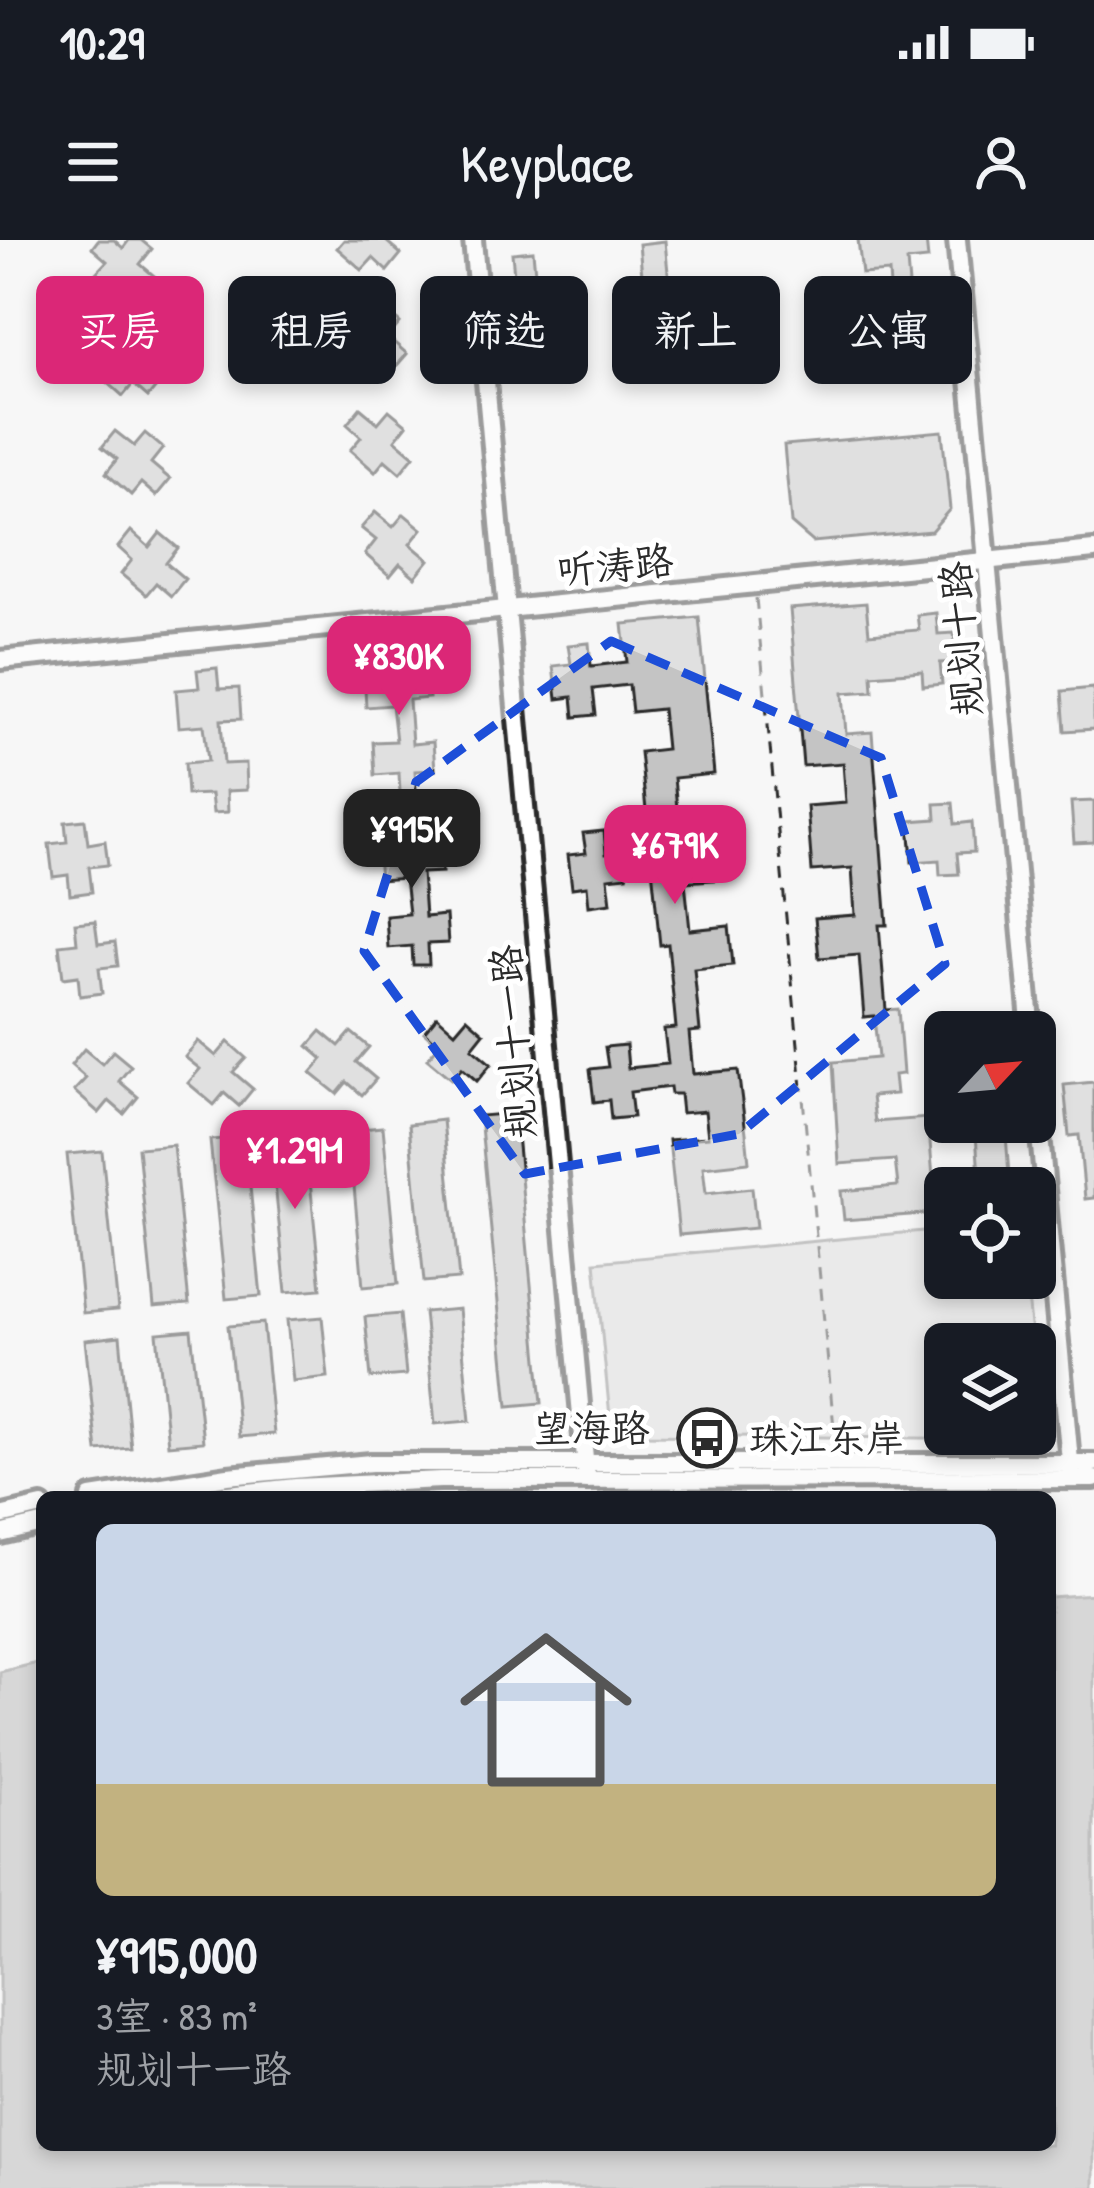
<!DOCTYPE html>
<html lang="zh">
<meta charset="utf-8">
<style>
:root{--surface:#171b24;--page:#20242c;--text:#f1f3f6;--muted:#9ea1a6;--line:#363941;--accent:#db2777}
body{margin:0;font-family:"Patrick Hand","LXGW WenKai TC",sans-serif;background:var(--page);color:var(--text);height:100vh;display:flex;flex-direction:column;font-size:45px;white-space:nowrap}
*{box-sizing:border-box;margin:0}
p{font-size:39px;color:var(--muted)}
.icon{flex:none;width:66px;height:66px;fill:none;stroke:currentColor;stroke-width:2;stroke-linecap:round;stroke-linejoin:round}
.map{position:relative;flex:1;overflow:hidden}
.drawer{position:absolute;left:36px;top:1251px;width:1020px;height:660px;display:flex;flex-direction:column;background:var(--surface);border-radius:18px;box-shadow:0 6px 18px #0003}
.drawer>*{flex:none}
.hud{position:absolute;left:36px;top:36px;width:1023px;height:108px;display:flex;gap:24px}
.needle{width:78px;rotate:64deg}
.controls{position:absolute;left:924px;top:771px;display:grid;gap:24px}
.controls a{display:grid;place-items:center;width:132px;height:132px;border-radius:18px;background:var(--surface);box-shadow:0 6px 18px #0003;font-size:60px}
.price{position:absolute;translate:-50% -102px;padding:0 27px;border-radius:24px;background:var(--accent);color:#fff;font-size:39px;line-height:78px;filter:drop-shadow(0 3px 6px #0008)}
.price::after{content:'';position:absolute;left:50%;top:72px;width:36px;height:27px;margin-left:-18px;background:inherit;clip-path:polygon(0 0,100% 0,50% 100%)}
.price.active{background:#222;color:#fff}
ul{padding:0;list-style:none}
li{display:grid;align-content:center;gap:24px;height:636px;padding:0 60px}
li+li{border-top:3px solid var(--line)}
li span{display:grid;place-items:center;height:372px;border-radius:18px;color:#555}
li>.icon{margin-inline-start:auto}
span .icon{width:216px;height:216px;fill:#fffc;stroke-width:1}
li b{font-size:51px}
.chip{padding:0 42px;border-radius:18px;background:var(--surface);box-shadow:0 6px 18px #0003;font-size:42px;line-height:108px}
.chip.active{background:var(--accent);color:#fff}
.status{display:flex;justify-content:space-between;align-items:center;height:84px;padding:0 60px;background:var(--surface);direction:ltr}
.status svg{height:33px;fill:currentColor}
header{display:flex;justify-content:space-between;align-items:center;height:156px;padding:0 60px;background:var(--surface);font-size:54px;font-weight:600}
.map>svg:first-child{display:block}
.green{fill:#d9d9d9;stroke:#828282;stroke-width:3}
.water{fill:#b0b0b0;stroke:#7b7b7b;stroke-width:3}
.building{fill:#c4c4c4;stroke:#2b2b2b;stroke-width:3}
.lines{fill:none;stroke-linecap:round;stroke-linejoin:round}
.street-casing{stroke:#2b2b2b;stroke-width:26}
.path{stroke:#2b2b2b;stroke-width:3;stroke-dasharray:12 9;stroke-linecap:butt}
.street{stroke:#fff;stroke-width:16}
.marked{fill:none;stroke:#1d4ed8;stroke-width:9;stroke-dasharray:24 15;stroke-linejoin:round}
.labels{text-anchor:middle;stroke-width:10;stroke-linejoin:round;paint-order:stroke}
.street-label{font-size:39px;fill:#2b2b2b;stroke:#fff}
.poi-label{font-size:39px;fill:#2b2b2b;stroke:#fff;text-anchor:start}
</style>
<div class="status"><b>10:29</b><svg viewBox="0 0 49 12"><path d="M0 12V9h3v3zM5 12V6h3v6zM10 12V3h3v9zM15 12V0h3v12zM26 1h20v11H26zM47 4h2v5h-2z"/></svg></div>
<header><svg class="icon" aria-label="menu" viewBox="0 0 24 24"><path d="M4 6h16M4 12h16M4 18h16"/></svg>Keyplace<svg class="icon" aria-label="person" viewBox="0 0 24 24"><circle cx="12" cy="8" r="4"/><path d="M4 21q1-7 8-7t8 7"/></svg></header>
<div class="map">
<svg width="1094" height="1948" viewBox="0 0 1094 1948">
<rect width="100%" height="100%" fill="#f7f7f7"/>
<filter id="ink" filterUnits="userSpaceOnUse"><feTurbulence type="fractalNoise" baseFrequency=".00833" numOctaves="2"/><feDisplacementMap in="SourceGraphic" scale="24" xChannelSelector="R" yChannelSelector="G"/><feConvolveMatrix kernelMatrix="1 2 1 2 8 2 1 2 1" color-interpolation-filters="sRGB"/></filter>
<g filter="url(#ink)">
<polygon class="green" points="945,989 945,1038 1026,1038 1033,1104 945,1104 945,1194 1015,1194 1011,1199 637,1195 610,1177 595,1022"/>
<polygon class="water" points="1094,1354 1094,1948 0,1948 0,1432 42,1422 42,1905 1050,1905 1050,1357"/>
<g class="building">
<polygon points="98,0 114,0 123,8 129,0 141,0 152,9 140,24 159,40 145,57 130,44 120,56 95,34 107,21 92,8"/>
<polygon points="344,0 385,0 401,14 387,31 373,18 362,30 337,8"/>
<polygon points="858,0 926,0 928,19 907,21 909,45 890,47 889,32 862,34"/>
<polygon points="665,1 677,127 651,129 639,4"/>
<polygon points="533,11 543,123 522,125 512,13"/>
<polygon points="353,66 371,81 382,67 400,83 388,97 407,114 393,130 378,118 368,129 343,108 355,94 340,81"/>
<polygon points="108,92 126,107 138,94 156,109 143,124 162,140 148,157 133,144 123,156 98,134 110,121 95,108"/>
<polygon points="360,168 378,183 389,170 407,185 395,200 414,216 400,233 385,220 375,232 350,210 361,197 347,184"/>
<polygon points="115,191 134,206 145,193 163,208 151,223 170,239 156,256 141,243 131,255 106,233 117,219 102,207"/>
<polygon points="942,191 950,269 931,291 813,302 791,283 784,205"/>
<polygon points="375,272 393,287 404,274 422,289 410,304 429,320 415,337 400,324 390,336 365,314 376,300 361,288"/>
<polygon points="131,291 149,307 160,293 178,308 166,323 185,339 171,356 156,343 146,355 121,334 132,320 118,307"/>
<polygon points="866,363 869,394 919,390 917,375 936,373 938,394 954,393 957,422 940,423 942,444 923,446 922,431 872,435 873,451 843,453 846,494 872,492 887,685 879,685 886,770 898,769 903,834 894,835 896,854 872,856 875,882 928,878 936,973 844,980 841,951 898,946 895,920 839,924 833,822 878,818 874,776 864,777 859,715 819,718 815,678 855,675 852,628 812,631 807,566 846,563 843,523 803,526 790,369"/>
<polygon points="699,377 714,534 674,538 678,578 718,574 725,639 685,642 690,690 729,686 733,725 694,729 700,791 689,792 693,834 738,830 746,893 749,922 703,927 706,953 752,948 756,988 679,995 669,900 708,897 705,871 682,873 680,854 671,854 670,847 630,852 633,877 611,879 609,860 594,862 590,829 608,827 605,807 626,805 628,828 668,824 664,789 676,788 668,704 660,705 640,512 666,509 662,469 632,472 629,445 593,449 596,475 574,477 572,457 557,459 553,426 571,424 568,405 589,403 591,426 627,422 623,384"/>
<polygon points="405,408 406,429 427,427 429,458 409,460 412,504 433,502 435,530 415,531 416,551 400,553 399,533 375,535 373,502 396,501 392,465 366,467 364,429 386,427 385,409"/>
<polygon points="217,428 219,449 239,448 241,479 221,480 224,524 246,523 247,550 227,551 228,572 213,573 211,554 187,555 185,523 208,521 204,485 179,487 176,450 199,448 197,430"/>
<polygon points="1094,448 1094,489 1065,491 1062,451"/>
<polygon points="1094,561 1094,602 1074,603 1071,562"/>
<polygon points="953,563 955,584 972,582 974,612 957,613 959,634 940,635 939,620 912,622 909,581 936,579 935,564"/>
<polygon points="85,580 88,604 105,601 108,625 89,627 92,652 70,655 68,635 53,637 49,604 67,602 65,582"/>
<polygon points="418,581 419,602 439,600 442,632 422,633 425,677 446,675 448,703 428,704 429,725 413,725 412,706 388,708 386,676 409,674 405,638 380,640 377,602 399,600 398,582"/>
<polygon points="604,591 606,614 624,613 627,636 608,638 611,663 589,666 587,646 572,648 568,615 586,613 583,593"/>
<polygon points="95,681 98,704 115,702 118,726 99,728 102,753 80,756 78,736 63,738 59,705 77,703 75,683"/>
<polygon points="437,776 455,792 467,778 484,793 472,808 491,824 477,841 462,828 452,840 427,819 439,805 424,792"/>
<polygon points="321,791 339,806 351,792 369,807 356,822 376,839 362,855 347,842 337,854 311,833 323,819 308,806"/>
<polygon points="198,801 216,816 228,802 246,818 233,832 253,849 239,866 224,853 214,865 188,843 200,829 185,817"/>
<polygon points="84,809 102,824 113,811 131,826 119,841 138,857 124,874 109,861 99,873 74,851 86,838 71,825"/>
<polygon points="1094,842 1094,958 1085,959 1079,895 1069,896 1064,845"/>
<polygon points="515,873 542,1163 508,1166 480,876"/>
<polygon points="443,880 459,1039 424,1042 409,884"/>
<polygon points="975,882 1005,882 1010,948 980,948"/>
<polygon points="383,887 398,1044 363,1047 349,890"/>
<polygon points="305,892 321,1049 286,1052 270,895"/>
<polygon points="245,897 261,1056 226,1059 210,900"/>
<polygon points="173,905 189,1064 154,1067 138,908"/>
<polygon points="102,911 118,1070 83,1073 67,914"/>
<polygon points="459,1069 470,1181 435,1184 424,1072"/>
<polygon points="400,1074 406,1135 371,1138 365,1077"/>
<polygon points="322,1077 328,1137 293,1141 287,1080"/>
<polygon points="263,1083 274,1194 239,1197 228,1086"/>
<polygon points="191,1090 203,1202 168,1205 157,1093"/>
<polygon points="120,1096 131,1208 97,1211 85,1100"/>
</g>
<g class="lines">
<defs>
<g id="street">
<polyline points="473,0 587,1240"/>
<polyline points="957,0 1031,792"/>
<polyline points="0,420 1094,310"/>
<polyline points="1035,841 1071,1232"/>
<polyline points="91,1257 228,1236 371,1223 1094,1223"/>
<polyline points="199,1257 296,1247 440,1240 1094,1239"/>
<polyline points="0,1276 42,1266"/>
<polyline points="0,1294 42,1284"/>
</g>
</defs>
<use href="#street" class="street-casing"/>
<polyline class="path" points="756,358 836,1209"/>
<use href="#street" class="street"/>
</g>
</g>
<path d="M0 0H1094V1948H0ZM611 401 881 518 945 724 739 894 525 934 364 711 416 542Z" fill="#f7f7f7" fill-opacity=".55" fill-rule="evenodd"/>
<path class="marked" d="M611 401 881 518 945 724 739 894 525 934 364 711 416 542Z"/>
<defs>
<symbol id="bus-ring" viewBox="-11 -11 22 22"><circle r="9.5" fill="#fff" stroke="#2b2b2b" stroke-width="1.5"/><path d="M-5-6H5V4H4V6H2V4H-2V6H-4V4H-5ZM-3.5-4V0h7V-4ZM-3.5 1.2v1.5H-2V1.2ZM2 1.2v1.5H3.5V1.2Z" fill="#2b2b2b"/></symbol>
</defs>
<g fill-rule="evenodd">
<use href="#bus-ring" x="674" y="1165" width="66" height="66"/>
</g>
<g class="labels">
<g class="street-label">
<text transform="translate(615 325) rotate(-6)" y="14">听涛路</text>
<text transform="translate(961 399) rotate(-95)" y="14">规划十路</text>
<text transform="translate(513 802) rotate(-95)" y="14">规划十一路</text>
<text x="591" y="1202">望海路</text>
</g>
<g class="poi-label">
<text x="749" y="1212">珠江东岸</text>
</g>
</g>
</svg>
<div class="controls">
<a><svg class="needle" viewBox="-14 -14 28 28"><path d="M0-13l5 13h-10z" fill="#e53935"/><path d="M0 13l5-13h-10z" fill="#9ea1a6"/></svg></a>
<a><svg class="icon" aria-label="locate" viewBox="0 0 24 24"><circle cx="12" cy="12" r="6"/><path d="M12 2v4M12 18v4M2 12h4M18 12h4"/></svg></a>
<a><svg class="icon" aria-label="layers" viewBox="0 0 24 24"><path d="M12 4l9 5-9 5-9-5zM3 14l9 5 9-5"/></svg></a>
</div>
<b class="price" style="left:399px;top:478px">¥830K</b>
<b class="price active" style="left:412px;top:651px">¥915K</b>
<b class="price" style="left:675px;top:667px">¥679K</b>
<b class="price" style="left:295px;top:972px">¥1.29M</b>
<div class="hud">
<a class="chip active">买房</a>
<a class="chip">租房</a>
<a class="chip">筛选</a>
<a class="chip">新上</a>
<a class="chip">公寓</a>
</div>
<section class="drawer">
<ul>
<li><span style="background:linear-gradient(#c9d6e8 70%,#c2b280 0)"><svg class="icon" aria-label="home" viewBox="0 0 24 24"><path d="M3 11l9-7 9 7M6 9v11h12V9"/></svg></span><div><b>¥915,000</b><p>3室 · 83 m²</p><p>规划十一路</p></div></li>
</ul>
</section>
</div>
